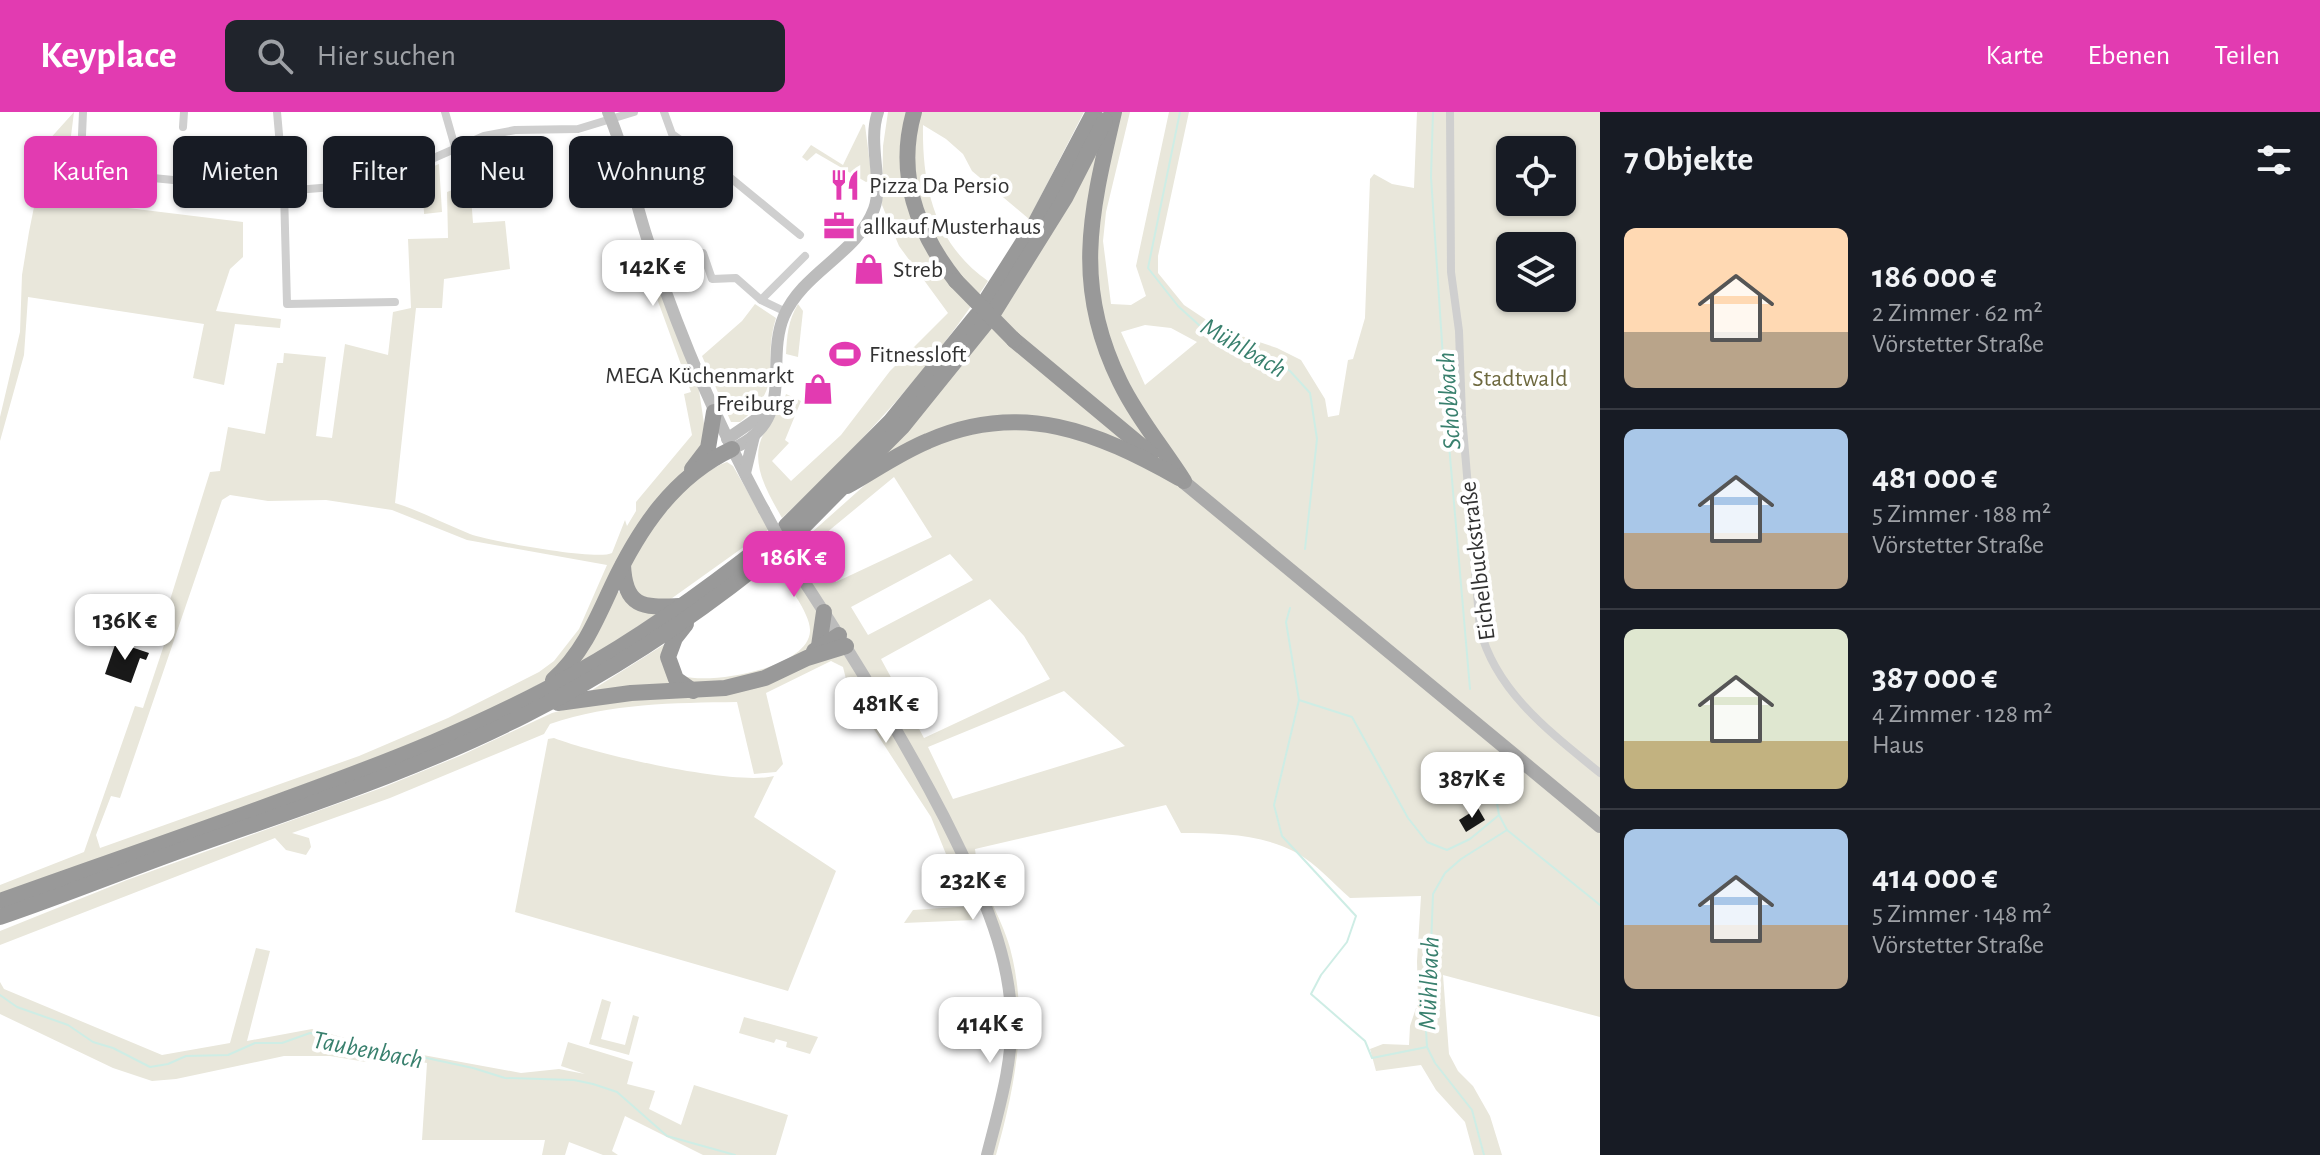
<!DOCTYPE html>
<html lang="de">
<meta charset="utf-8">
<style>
:root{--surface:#171b24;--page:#20242c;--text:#f1f3f6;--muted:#9ea1a6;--line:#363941;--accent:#e23bb1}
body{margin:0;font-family:"Alegreya Sans",sans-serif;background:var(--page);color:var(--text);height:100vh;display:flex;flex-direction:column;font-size:30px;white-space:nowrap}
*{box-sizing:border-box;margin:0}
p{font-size:26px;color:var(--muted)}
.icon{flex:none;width:44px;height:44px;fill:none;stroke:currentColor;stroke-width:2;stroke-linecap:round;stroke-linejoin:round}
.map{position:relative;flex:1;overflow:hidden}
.side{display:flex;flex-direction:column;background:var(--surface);width:720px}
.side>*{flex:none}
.hud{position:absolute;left:24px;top:24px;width:760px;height:72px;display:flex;gap:16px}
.tools{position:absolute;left:1496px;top:24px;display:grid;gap:16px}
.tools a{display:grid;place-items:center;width:80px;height:80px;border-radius:12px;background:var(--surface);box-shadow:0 2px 6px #0004;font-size:40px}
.price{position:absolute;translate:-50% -68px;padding:0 18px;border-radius:16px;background:#fff;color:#222;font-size:26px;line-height:52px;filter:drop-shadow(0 2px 4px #0008)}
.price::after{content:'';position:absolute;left:50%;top:48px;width:24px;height:18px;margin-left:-12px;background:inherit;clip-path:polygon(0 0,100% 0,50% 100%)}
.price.on{background:var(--accent);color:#fff}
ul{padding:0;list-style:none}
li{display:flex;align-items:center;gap:24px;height:200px;padding:0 24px}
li+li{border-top:2px solid var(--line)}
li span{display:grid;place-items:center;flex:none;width:224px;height:160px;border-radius:12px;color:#555}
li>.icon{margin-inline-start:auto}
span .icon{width:96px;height:96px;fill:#fffc;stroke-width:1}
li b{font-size:34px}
h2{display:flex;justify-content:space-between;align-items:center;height:96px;padding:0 24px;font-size:34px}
.chip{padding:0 28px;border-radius:12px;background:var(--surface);box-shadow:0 2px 6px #0004;font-size:28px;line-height:72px}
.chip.on{background:var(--accent);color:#fff}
header{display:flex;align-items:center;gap:48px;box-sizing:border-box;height:112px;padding:0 40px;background:var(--accent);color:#fff}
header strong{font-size:38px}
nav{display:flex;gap:44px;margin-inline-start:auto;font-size:28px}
.search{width:560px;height:72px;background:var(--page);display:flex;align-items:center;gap:20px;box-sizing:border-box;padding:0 28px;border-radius:12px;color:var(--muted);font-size:30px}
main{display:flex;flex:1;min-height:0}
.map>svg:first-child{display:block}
.green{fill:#e9e7db;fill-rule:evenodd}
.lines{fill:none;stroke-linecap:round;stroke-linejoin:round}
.stream{stroke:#ceede5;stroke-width:2}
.building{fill:#191919}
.street{stroke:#cfcfcf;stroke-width:8}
.secondary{stroke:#bcbcbc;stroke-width:12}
.primary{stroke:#aaa;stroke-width:14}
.highway{stroke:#999;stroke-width:16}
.secondary-bridge{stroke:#bcbcbc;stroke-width:12}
.highway-bridge{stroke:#999;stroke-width:16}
.labels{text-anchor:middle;stroke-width:8;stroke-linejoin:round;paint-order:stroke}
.poi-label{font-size:24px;fill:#323232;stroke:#fff;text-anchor:start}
.park-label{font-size:24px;fill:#6e693f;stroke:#fff}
.street-label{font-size:24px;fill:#323232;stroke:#fff}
.water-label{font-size:26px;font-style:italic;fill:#39806e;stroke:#fff}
</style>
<header>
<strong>Keyplace</strong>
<div class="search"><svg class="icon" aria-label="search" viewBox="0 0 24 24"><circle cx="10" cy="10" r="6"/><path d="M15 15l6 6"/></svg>Hier suchen</div>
<nav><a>Karte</a><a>Ebenen</a><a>Teilen</a></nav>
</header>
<main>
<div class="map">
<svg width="1600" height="1043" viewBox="0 0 1600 1043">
<rect width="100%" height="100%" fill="#fff"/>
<g class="green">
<polygon points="74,0 71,24 120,31 134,44 128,96 243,110 243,145 230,157 216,199 281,207 280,216 235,212 224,273 193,266 204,212 28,185 24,243 0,329 0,305 20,220 22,163 29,120 47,30"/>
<path d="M888 0H1084L1029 107 972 59 963 42 946 27 923 13C922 75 935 132 988 169 931 257 858 335 782 406 768 381 748 350 764 321 772 307 781 298 786 282L801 289 785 328 789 331 772 349 791 369 841 323 890 259 948 201 899 134 882 93 883 34Z"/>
<path d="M1121 0H1130L1106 100 1103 129 1111 192 1131 193 1146 184 1136 154 1169 0H1189L1158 144V161L1184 193 1220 217 1277 236 1301 248 1325 287 1328 305 1339 303 1348 248 1353 247 1365 206 1370 67 1374 62 1392 72 1414 76 1417 0H1600V905L1443 863 1449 942 1458 959 1473 974 1490 1004 1502 1043H1474L1465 1010 1436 978 1421 953 1376 959 1370 937 1383 932 1409 933 1410 914 1418 890 1417 849 1421 784 1350 786C1333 771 1316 752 1297 741 1262 722 1220 721 1181 721L1166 693 975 737C978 771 1001 803 1010 836 1029 907 1015 974 996 1043H983C1002 971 1019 896 993 823 984 798 972 773 961 748L950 750 948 747 931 705 849 579 843 555 831 549 766 581 783 652 776 660 754 662 737 590C673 591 612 591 550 612L544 622 390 686 292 721 309 726 311 735 306 743 286 738 275 726 0 833V819L127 768 384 675 462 643 552 601 574 595 581 585 687 518 674 544 683 564C711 573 809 556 810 519 811 502 785 468 774 454L875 364 874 352 1084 61ZM1510 38H1562V90H1510ZM1510 134H1562V186H1510ZM1145 213 1171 216 1197 230 1145 273 1121 220ZM894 365 932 425 836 470 818 441 820 426ZM950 442 973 468 868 523 851 495ZM990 487 1024 524 1050 567 924 626 881 547ZM1064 579 1125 634 953 687 928 635Z"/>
<polygon points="863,12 865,13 872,68 866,70 816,41 807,49 802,45 811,33 843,53"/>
<polygon points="439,52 442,100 424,102 422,59"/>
<path d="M470 71 473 111 505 109 510 157 444 167 442 196H416L395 391C421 399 445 412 470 422 489 429 598 449 612 441L625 408 627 414 636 399V390L692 323 684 282 691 280 639 137 644 135 699 278 706 325 589 517 547 568 458 615 0 786V773L84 740 135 594 143 596 173 506 165 504 210 360 220 359 228 315 265 322 277 251H283L284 241 326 245 316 324 332 326 345 232 388 243 393 200 411 196 408 127 448 126 447 80ZM230 383 268 389 326 388 392 398 467 428 607 453 579 517 554 549 539 560 448 606 359 644 100 736 96 723 111 684 120 686 222 388Z"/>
<path d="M755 192 776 206C761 254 787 273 740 310H731L702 244 742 209Z"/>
<path d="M798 192 803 199 798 245 786 242C787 223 788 209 798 192Z"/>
<path d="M727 350 733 354 769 417 668 489H639C635 481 627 469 627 460 629 427 696 360 727 350Z"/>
<polygon points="617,479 658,501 580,553 580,548"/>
<path d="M554 626C595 642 734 674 774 664L754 705 836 759 788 879 515 800 548 627Z"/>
<polygon points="973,794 974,808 904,811 913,798"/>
<polygon points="256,836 270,839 247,929 312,917 374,934 521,961 559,957 585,962 561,954 568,930 633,950 627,972 655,979 649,997 681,1013 694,973 788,1003 776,1043 703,1043 625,1004 612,1039 618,1043 603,1043 569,1030 565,1043 542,1043 545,1028 422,1028 427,951 380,942 366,950 330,944 284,944 176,967 152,969 113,956 0,902 0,870 4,877 162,943 230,931"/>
<polygon points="602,887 611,890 601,927 625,933 633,903 639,905 629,943 589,932"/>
<polygon points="744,905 818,925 810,942 786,935 787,930 776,927 774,931 739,921"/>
</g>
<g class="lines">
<g class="stream">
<polyline points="1180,0 1148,156 1178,194 1200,214 1259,239 1290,259 1310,281 1317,327 1305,437"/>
<polyline points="1433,0 1431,65 1448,321 1470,577"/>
<polyline points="1290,496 1286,510 1299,588 1352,605 1408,706 1427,730 1447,738 1470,727 1499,703"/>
<polyline points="1299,588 1274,693 1282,724 1356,804 1347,830 1321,863 1311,882 1365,929 1372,946 1427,935"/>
<polyline points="1490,651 1499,703 1507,718 1600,793"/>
<polyline points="0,883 17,895 68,913 93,930 113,936 150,955 168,952 186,944 228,943 255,931 282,931 310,921 473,956 505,966 574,968 593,972 617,980 667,1024 735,1043"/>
<polyline points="1484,1043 1472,998 1435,951 1427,935 1423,866 1431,834 1433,782 1445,761 1461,747 1507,718"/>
</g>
</g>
<g class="building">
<polygon points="116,530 149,541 146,548 140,546 131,571 105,562"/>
<polygon points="1478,696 1485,708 1466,720 1459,708"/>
</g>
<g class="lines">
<g class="street">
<polyline points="277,0 284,79 287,192 395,190"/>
<polyline points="445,0 455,35"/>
<polyline points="664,0 672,22 710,49 800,123"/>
<path d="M1450 0 1451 160 1459 219 1462 304 1480 517C1496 580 1551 621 1600 661"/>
<polyline points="183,15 184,0"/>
<polyline points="82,23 83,0"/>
<polyline points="133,64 284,79 357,73 395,63 484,24 515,18 578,17 634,0"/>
<polyline points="703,141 712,167 736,166 761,188 786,200"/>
<polyline points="761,188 805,144"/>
</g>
<g class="secondary">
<path d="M608 0C626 41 634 87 648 129 679 222 717 312 764 398"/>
<polyline points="727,327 768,299"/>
<path d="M732 337C798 308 764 251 784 204 803 160 857 142 874 97 884 71 867 31 878 0"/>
<polyline points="745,361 754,324"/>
<path d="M794 454C848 536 899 618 944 705 975 767 1007 829 1011 899 1014 948 999 996 987 1043"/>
</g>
<polyline class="primary" points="1179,366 1600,714"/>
<g class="highway">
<path d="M914 0C896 62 917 120 956 169"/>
<path d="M1114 0C1091 99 1072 173 1120 270 1137 305 1163 336 1184 369"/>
<polyline points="985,190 1036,110 1094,0"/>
<polyline points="994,200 1065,86 1105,8"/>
<polyline points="1014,228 1151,342"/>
<polyline points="692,357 708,336 714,300"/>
<path d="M847 374C874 359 899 341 928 329 1021 288 1097 320 1179 366"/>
<polyline points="786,414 890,310 977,203"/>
<polyline points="793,425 903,314 986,211"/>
<path d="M623 453C625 495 642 496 679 494"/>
<polyline points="686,512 675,526 668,545 676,567 693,579"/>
<polyline points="819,534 824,500"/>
<polyline points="814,539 839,523"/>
<path d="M553 568C582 542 596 509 612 474 639 417 673 365 732 337"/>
<polyline points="558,591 631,581 725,576 765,566 807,546 846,534"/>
<path d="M0 789C95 755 191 722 286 687 385 651 484 613 576 561 645 523 709 476 771 427"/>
<path d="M0 805C65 783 128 757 193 734 305 694 419 657 525 603 615 558 699 502 777 438"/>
</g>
<polyline class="secondary-bridge" points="764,398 794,454"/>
<polyline class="highway-bridge" points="956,169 1014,228"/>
</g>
<defs>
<symbol id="restaurant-bare" viewBox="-9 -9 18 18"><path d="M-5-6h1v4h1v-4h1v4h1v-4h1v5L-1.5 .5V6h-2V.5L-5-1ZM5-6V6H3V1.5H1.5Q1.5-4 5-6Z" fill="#e23bb1" stroke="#fff" stroke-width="2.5" paint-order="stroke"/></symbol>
<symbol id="office-bare" viewBox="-9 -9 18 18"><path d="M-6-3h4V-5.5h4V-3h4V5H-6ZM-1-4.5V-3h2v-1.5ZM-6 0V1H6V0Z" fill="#e23bb1" stroke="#fff" stroke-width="2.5" paint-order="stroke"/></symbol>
<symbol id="shop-bare" viewBox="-9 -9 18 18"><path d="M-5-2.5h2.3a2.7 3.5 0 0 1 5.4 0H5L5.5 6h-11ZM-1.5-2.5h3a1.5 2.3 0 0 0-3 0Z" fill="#e23bb1" stroke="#fff" stroke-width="2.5" paint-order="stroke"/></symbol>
<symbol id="stadium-bare" viewBox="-9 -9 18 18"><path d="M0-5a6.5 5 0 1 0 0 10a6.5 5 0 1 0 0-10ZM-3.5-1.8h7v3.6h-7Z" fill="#e23bb1" stroke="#fff" stroke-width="2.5" paint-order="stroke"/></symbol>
</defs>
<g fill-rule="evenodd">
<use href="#restaurant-bare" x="823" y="51" width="44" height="44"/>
<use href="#office-bare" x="817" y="92" width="44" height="44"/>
<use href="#shop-bare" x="847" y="135" width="44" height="44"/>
<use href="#stadium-bare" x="823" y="220" width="44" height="44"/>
<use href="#shop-bare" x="796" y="255" width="44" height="44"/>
</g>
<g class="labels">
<g class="poi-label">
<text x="869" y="81">Pizza Da Persio</text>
<text x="863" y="122">allkauf Musterhaus</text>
<text x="893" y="165">Streb</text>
<text x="869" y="250">Fitnessloft</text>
<text x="794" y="271" text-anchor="end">MEGA Küchenmarkt<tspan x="794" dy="28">Freiburg</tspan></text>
</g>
<g class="park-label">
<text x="1520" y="274">Stadtwald</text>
</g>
<g class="street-label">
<text transform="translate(1477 449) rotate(-97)" y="8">Eichelbuckstraße</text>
</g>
<g class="water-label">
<text transform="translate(1244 235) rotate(30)" y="9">Mühlbach</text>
<text transform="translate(1448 289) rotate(-94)" y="9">Schobbach</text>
<text transform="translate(1428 871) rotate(-88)" y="9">Mühlbach</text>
<text transform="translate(368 937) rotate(11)" y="9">Taubenbach</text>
</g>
</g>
</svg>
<div class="tools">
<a><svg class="icon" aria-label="locate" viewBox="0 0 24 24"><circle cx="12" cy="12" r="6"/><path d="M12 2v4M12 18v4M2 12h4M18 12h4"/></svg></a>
<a><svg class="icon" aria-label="layers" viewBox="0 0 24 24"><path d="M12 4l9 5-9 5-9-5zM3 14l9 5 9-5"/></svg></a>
</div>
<b class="price" style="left:653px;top:196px">142K €</b>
<b class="price on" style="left:794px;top:487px">186K €</b>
<b class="price" style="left:125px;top:550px">136K €</b>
<b class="price" style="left:886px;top:633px">481K €</b>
<b class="price" style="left:1472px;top:708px">387K €</b>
<b class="price" style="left:973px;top:810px">232K €</b>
<b class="price" style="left:990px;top:953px">414K €</b>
<div class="hud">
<a class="chip on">Kaufen</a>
<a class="chip">Mieten</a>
<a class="chip">Filter</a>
<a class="chip">Neu</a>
<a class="chip">Wohnung</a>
</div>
</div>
<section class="side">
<h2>7 Objekte<svg class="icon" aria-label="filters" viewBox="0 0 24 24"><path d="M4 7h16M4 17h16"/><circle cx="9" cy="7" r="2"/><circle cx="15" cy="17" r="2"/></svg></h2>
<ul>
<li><span style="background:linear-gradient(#ffd9b3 65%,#b9a48a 0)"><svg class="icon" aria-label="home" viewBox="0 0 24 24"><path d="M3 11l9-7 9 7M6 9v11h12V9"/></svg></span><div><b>186 000 €</b><p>2 Zimmer · 62 m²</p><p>Vörstetter Straße</p></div></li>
<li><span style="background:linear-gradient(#a9c7e8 65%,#b9a48a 0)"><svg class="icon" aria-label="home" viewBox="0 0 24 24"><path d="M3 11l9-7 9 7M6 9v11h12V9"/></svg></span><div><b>481 000 €</b><p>5 Zimmer · 188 m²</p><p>Vörstetter Straße</p></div></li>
<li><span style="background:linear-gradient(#dfe7d0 70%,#c2b280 0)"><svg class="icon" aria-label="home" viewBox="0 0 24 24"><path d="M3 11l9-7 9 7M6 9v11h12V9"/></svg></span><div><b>387 000 €</b><p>4 Zimmer · 128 m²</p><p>Haus</p></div></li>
<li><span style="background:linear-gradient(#a9c7e8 60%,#b9a48a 0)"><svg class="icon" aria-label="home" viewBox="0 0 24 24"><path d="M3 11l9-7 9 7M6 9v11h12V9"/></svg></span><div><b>414 000 €</b><p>5 Zimmer · 148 m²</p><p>Vörstetter Straße</p></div></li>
</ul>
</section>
</main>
